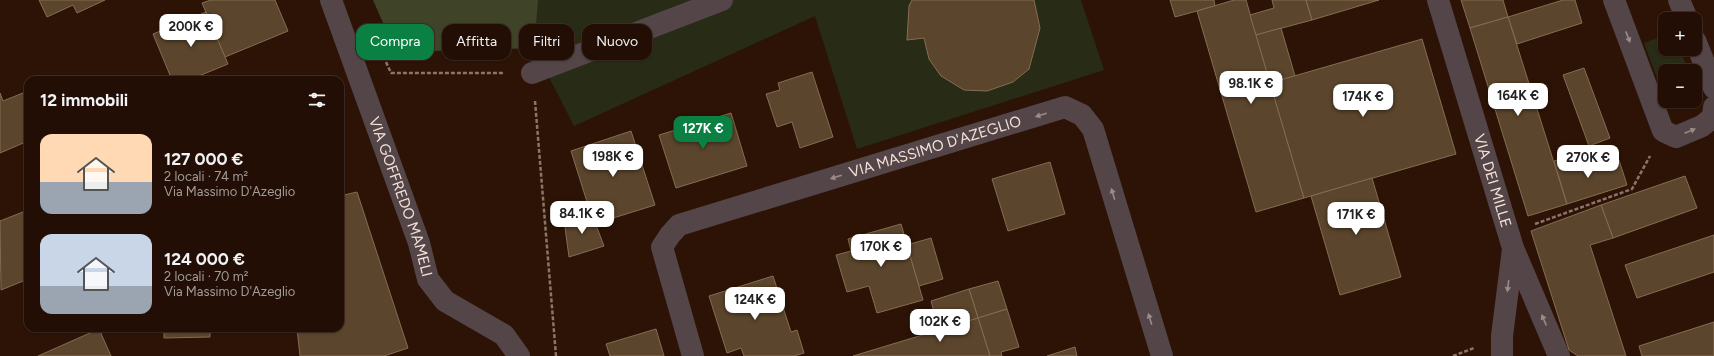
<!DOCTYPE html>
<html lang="it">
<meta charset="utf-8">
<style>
:root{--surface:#220e04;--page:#2e1c13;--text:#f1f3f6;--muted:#a29c9a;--line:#3f2e26;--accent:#0b8043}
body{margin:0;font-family:Figtree,sans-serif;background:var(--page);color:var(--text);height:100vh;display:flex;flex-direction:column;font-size:15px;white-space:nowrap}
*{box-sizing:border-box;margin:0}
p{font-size:13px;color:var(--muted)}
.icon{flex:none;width:22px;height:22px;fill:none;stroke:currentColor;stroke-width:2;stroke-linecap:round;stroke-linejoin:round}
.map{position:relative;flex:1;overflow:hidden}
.details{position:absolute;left:24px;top:76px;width:320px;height:256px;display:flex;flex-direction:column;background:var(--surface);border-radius:12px;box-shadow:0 1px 3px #0004,0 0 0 1px var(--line)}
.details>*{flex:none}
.hud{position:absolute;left:356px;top:24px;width:380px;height:36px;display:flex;gap:8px}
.controls{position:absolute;left:1658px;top:12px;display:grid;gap:8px}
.controls a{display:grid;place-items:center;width:44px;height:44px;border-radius:8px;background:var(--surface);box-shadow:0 1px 3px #0004,0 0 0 1px var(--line);font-size:20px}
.price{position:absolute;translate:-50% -34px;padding:0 9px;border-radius:8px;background:#fff;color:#222;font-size:13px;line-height:26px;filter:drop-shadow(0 1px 2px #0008)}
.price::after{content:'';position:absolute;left:50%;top:24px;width:12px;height:9px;margin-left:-6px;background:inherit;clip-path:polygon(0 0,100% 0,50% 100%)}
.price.on{background:var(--accent);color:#fff}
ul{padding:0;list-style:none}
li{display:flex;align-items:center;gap:12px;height:100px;padding:0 16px}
li span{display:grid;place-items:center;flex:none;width:112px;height:80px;border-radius:12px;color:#555}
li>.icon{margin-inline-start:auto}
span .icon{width:48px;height:48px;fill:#fffc;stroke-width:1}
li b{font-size:17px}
h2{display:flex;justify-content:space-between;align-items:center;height:48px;padding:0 16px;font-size:17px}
.tag{padding:0 14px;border-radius:12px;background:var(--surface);box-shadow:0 1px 3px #0004,0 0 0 1px var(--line);font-size:14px;line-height:36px}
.tag.on{background:var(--accent);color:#fff}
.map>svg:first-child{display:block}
.green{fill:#282b15}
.forest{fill:#3f4328}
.building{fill:#5b452c;stroke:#856d53}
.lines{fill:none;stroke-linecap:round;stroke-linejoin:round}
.path{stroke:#8b7569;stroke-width:2.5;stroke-dasharray:4 2;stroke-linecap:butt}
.minor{stroke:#534548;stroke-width:22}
.oneway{fill:#9b8c89}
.labels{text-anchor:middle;stroke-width:3;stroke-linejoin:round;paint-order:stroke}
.street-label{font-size:15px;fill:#f4e2d8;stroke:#220a00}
</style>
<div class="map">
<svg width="1714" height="356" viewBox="0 0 1714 356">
<rect width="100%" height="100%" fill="#2d1305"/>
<g class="green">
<polygon points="373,0 1081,0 1104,70 857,149 815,16 574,126 534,48 396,52"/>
<polygon points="1665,35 1665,49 1680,49 1688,71 1665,71 1665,91 1662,92 1644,43"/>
</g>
<polygon class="forest" points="373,0 538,0 534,48 396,52"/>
<g class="building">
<polygon points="39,0 105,0 77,13 73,5 47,17"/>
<polygon points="211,0 275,0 288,31 225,57 202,3"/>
<polygon points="912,0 1034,0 1040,28 1029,69 1013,82 987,91 964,90 941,76 929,59 924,38 907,40 909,6"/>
<polygon points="1170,0 1214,0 1215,6 1175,17"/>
<polygon points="1234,0 1246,0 1304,198 1256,212 1197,11"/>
<polygon points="1272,0 1306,0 1312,20 1256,35 1250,15 1274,8"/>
<polygon points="1306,0 1379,0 1312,20"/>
<polygon points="1461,0 1503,0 1508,17 1470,28"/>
<polygon points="1563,0 1575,0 1582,23 1517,44 1508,17"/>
<polygon points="206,12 228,64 189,80 172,80 153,34"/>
<polygon points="1508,17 1567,204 1528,216 1470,28"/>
<polygon points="1281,28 1295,76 1270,83 1256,35"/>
<polygon points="1422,39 1456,154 1304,198 1270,83"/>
<polygon points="1584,68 1610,138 1589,146 1563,75"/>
<polygon points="812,72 833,137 800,148 792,122 777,127 766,94 780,90 778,83"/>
<polygon points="28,91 28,141 0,153 0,93 3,101"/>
<polygon points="731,113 747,166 676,188 659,135"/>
<polygon points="631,131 655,205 594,224 571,151"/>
<polygon points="1577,154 1583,171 1619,160 1627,185 1567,204 1554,161"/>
<polygon points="1050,162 1065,214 1008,231 992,179"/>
<polygon points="1685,176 1697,208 1613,238 1601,205"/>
<polygon points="1372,178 1401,277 1340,295 1311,196"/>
<polygon points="357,192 408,348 384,356 300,356 297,328 340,328 340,196"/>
<polygon points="1601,205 1613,238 1590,245 1626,356 1578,356 1569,350 1531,231"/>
<polygon points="28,210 28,279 1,290 0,221"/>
<polygon points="591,212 604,246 569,257 564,220"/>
<polygon points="901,224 923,300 877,313 869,286 847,292 836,255 851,251 848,239"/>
<polygon points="1714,235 1714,272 1637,298 1625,265"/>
<polygon points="931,238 943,279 919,286 907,245"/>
<polygon points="773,276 791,332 797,330 804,353 794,356 744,356 741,348 727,353 709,296"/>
<polygon points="998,281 1007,309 978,318 969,289"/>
<polygon points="969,289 978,318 939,330 931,301"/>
<polygon points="1007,309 1019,347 1001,352 1002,356 990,356 978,318"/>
<polygon points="978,318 990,356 853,356 939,330"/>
<polygon points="1714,322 1714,356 1642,356 1639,346"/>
<polygon points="164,328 210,328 210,337 164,338"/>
<polygon points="99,329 111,356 38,356"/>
<polygon points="656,329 664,356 610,356 606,344"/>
<polygon points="1075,347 1077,356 1047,356"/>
</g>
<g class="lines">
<g class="path">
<polyline points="386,62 391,73 504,73"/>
<polyline points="535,101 556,356"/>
<polyline points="1535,224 1632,189 1650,156"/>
<polyline points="1453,356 1474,348"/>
</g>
<g class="minor">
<path id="s1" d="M331 0 419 243 428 279 445 301 504 335 519 356"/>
<path id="s2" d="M1438 0 1513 248 1559 356"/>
<polyline points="1614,0 1663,131 1676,137 1702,126 1713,117 1714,107"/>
<polyline points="1679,0 1687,19"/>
<polyline points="1695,40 1714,88"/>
<polyline points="532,73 722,0"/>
<path id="s3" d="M693 356 662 247 670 235 679 225 1065 107 1082 115 1093 129 1162 356"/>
<polyline points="1502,356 1502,336 1513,249"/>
</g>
</g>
<defs><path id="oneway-solid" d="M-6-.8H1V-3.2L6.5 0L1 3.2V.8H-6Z"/></defs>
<g class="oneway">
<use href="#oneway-solid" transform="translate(1628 37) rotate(69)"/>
<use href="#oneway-solid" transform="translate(1041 115) rotate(163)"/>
<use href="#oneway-solid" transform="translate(1690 131) rotate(-22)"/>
<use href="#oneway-solid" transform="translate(836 177) rotate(163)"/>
<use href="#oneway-solid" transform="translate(1113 194) rotate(-107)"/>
<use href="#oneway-solid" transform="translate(1508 286) rotate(97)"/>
<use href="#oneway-solid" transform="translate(1150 319) rotate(-107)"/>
<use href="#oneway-solid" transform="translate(1544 320) rotate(-113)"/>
</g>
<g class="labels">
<g class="street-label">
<text dy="5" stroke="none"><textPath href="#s3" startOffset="409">VIA MASSIMO D'AZEGLIO</textPath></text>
<text dy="5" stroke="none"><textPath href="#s2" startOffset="189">VIA DEI MILLE</textPath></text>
<text dy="5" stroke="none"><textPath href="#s1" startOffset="209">VIA GOFFREDO MAMELI</textPath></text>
</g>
</g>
</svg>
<div class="controls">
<a>+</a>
<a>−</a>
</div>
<b class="price" style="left:191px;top:48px">200K €</b>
<b class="price" style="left:1251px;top:105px">98.1K €</b>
<b class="price" style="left:1518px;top:117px">164K €</b>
<b class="price" style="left:1363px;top:118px">174K €</b>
<b class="price on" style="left:703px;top:150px">127K €</b>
<b class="price" style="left:613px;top:178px">198K €</b>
<b class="price" style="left:1588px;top:179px">270K €</b>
<b class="price" style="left:582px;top:235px">84.1K €</b>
<b class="price" style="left:1356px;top:236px">171K €</b>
<b class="price" style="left:881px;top:268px">170K €</b>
<b class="price" style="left:755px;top:321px">124K €</b>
<b class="price" style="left:940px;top:343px">102K €</b>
<div class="hud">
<a class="tag on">Compra</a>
<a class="tag">Affitta</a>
<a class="tag">Filtri</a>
<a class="tag">Nuovo</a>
</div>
<section class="details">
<h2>12 immobili<svg class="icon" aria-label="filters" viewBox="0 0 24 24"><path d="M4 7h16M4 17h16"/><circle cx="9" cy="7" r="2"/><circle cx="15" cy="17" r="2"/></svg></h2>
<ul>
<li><span style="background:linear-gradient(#ffd9b3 60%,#9aa5b1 0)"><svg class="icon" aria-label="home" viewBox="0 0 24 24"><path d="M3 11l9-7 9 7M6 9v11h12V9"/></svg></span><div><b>127 000 €</b><p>2 locali · 74 m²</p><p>Via Massimo D'Azeglio</p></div></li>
<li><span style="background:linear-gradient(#c9d6e8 65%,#9aa5b1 0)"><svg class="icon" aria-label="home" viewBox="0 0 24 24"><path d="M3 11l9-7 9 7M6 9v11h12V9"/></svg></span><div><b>124 000 €</b><p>2 locali · 70 m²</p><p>Via Massimo D'Azeglio</p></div></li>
</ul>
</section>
</div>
